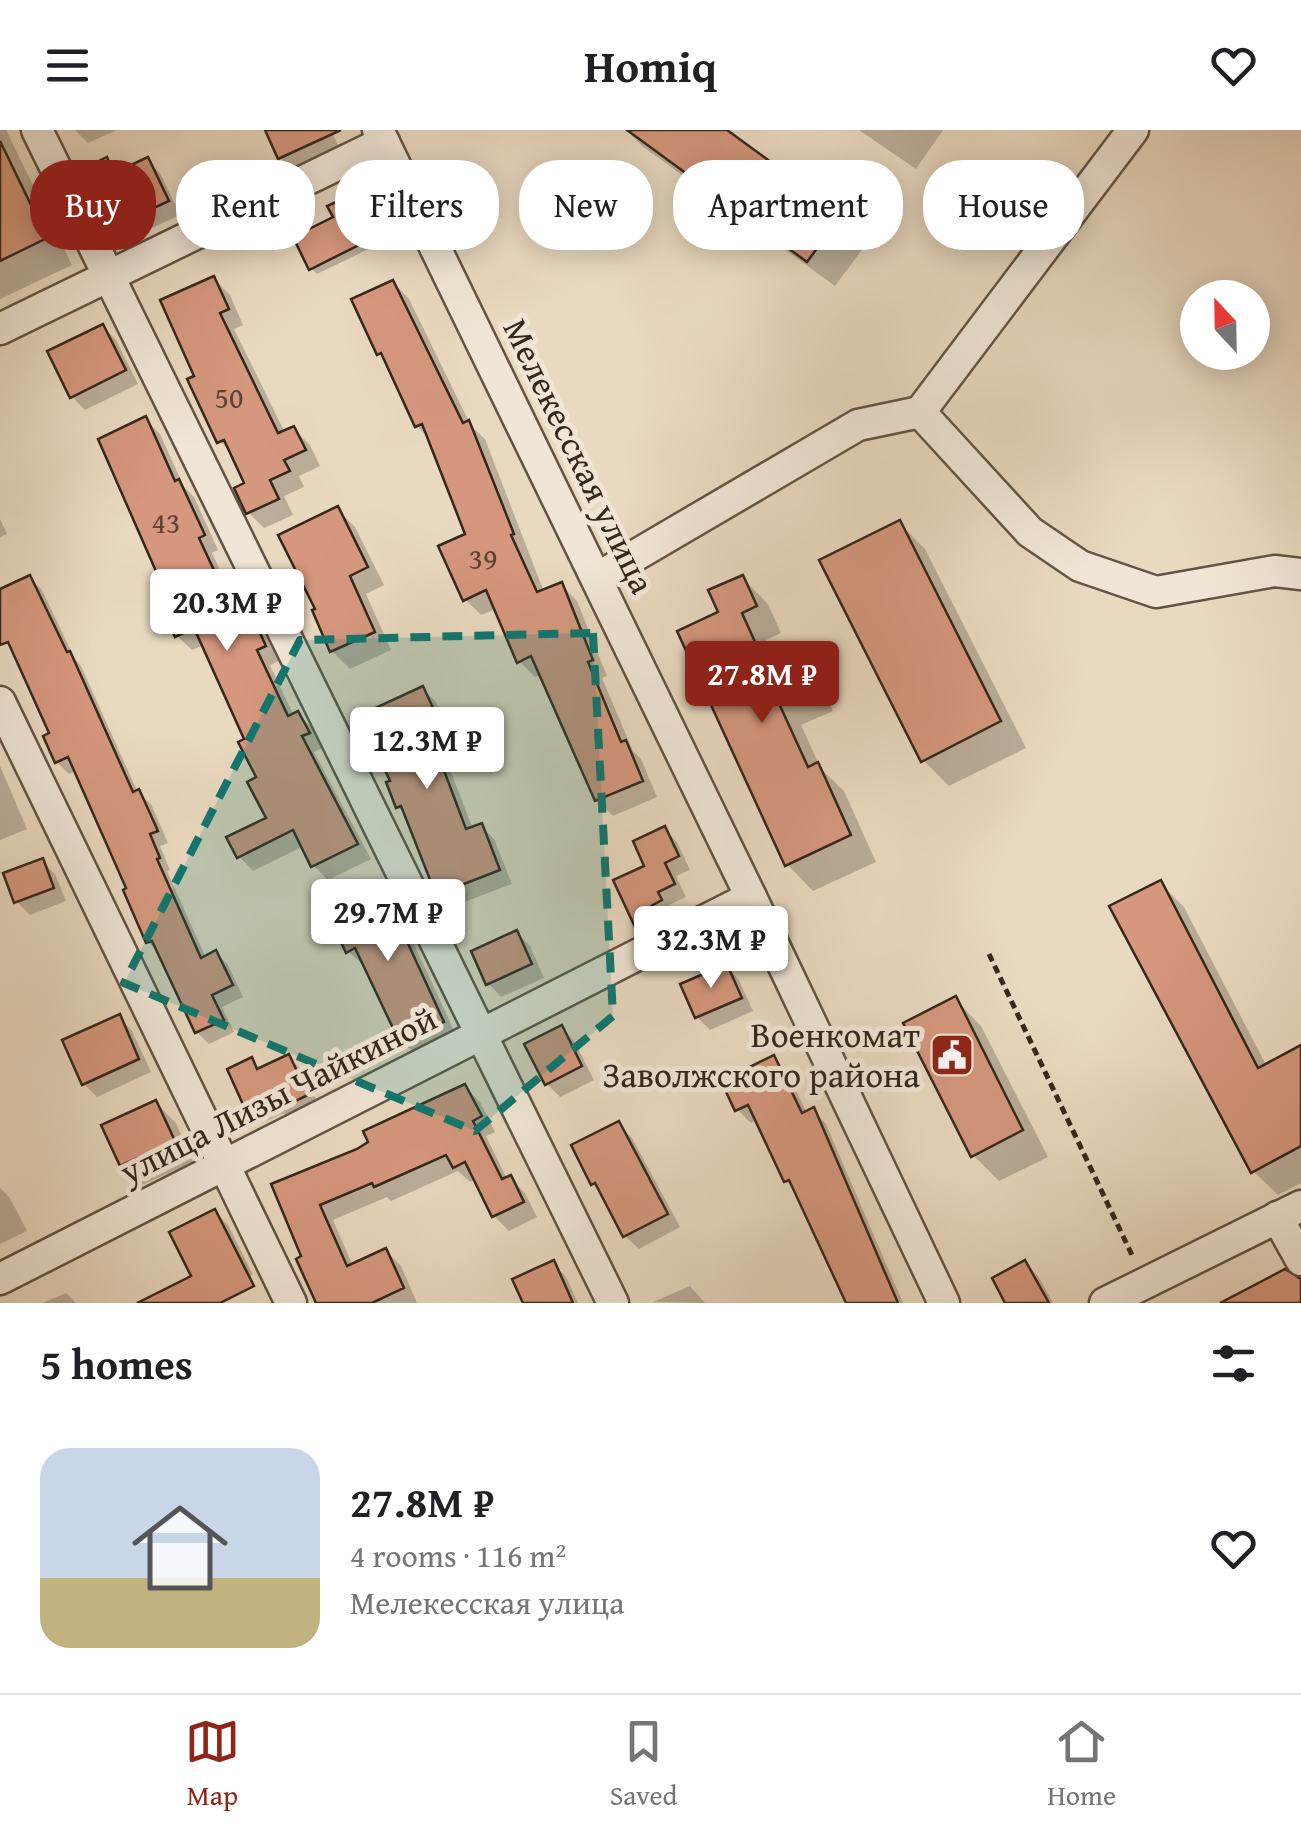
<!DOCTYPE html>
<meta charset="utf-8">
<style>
:root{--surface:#fff;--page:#f6f6f6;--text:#202124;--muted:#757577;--line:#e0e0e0;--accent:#8f2418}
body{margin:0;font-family:"Gentium Book Plus",serif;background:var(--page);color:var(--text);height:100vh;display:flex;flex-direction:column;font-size:38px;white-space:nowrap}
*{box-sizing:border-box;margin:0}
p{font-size:32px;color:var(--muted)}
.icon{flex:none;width:55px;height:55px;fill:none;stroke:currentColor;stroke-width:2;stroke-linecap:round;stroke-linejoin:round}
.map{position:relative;height:1173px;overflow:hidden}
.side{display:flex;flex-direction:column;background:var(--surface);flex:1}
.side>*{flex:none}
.guide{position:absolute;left:30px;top:30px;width:1242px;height:90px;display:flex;gap:20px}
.needle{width:65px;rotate:338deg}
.fabs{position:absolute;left:1180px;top:150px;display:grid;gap:20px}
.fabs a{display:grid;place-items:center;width:90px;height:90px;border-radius:50%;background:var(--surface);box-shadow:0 5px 25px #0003;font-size:50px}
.price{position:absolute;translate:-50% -85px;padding:0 22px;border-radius:10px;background:#fff;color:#222;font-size:32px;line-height:65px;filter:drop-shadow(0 2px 5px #0008)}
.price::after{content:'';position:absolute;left:50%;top:60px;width:30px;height:22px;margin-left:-15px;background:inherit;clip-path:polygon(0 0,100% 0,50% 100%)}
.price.current{background:var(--accent);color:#fff}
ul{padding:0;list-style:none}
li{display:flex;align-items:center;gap:30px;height:250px;padding:0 40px}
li+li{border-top:2px solid var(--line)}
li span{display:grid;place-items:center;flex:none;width:280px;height:200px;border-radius:30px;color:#555}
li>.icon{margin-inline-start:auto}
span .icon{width:120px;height:120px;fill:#fffc;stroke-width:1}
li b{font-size:42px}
h2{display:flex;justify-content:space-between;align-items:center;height:120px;padding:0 40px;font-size:42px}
.tag{padding:0 35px;border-radius:40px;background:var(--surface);box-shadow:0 5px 25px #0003;font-size:35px;line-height:90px}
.tag.current{background:var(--accent);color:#fff}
header{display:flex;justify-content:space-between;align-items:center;height:130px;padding:0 40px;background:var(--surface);font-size:45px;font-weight:600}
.tab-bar{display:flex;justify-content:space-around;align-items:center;height:140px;border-top:2px solid var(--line);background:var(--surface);font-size:28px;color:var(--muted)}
.tab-bar a{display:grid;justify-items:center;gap:5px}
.tab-bar .current{color:var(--accent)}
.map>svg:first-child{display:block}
.shadow{fill:#0003}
.building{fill:#d5977d;stroke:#35271a;stroke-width:2.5}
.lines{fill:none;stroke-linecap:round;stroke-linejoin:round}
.minor-casing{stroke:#625444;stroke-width:35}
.path{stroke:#35271a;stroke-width:5;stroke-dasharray:8 5;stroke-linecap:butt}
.minor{stroke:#f1e6d6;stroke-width:30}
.marked{fill:#0f766e;fill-opacity:0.2;stroke:#0f766e;stroke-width:8;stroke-dasharray:20 12;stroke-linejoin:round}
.labels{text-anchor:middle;stroke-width:10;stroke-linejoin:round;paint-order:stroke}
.number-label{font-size:30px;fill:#5d4333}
.street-label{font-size:35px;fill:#35271a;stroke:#f1e6d6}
.poi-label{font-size:35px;fill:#35271a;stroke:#f1e6d6;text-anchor:end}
</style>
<header><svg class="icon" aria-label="menu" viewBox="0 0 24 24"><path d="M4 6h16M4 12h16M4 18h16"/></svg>Homiq<svg class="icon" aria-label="heart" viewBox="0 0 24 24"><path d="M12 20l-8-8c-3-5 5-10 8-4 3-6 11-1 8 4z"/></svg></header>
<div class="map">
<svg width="1301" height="1173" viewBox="0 0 1301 1173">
<rect width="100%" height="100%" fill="#e9d9c0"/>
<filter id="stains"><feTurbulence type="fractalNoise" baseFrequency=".002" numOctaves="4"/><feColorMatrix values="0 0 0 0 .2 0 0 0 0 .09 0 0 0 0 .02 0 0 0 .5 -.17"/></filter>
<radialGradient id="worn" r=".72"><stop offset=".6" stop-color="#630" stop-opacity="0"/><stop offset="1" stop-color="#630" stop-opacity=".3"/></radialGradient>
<g class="shadow">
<polygon points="0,0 6,0 72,135 0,169"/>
<polygon points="75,0 117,0 88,13"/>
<polygon points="267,0 331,0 340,20 294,41 280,28"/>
<polygon points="626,0 722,0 840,86 867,113 835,156 642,16"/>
<polygon points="859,0 943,0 916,39"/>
<polygon points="106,30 119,43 147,30 160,43 180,85 124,111 111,97"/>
<polygon points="353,67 379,114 317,144 311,138"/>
<polygon points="214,149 230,165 243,195 234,199 285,303 294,299 310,315 320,336 299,346 304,357 284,366 293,385 264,398 248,382 247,354 235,327 220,311 197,247"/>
<polygon points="393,152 409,169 471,296 485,309 544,462 561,455 577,471 607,546 602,548 633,621 641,629 657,667 613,686 597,670 542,544 535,547 519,531 496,479 481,485 465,469 468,405 430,309 417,296 388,233 379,223"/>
<polygon points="103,197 116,210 138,254 85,280 72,267"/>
<polygon points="145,289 160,304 184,357 194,367 218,420 212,423 247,498 254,495 269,510 279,531 270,535 294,586 298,584 313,599 323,618 314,622 371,729 328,750 314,736 304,716 253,741 239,726 270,689 248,610 204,515 192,520 177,506 165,457"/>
<polygon points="337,379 355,397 384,455 366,464 391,520 350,539 332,521"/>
<polygon points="0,389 7,404 0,407"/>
<polygon points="899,393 925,419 1026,618 949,656 923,630"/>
<polygon points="30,448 42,460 75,529 81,536 138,663 151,674 168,713 160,716 170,740 167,741 206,828 216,823 228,835 243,867 222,877 234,902 209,914 197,902 161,825 148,812 77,640 69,644 57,632 53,604 0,494 0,462"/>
<polygon points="742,448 768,474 781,503 766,510 780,541 797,534 824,560 833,581 801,595 821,639 844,661 876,732 813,761 787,734 722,483"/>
<polygon points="423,559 436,572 455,614 442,619 473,699 481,696 494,709 512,754 451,777 438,764 408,686 398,677"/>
<polygon points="0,636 27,699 0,710"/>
<polygon points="664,699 677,712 690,740 676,746 686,767 669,775 674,784 662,789 667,800 650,809 637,795 648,737"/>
<polygon points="42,731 55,744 66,771 30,785 17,772"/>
<polygon points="1160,753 1184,777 1267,937 1301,918 1301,1053 1278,1065 1253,1041"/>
<polygon points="382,762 396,775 456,905 416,925 402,911 365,833 362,834 348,821"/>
<polygon points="517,803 530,816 544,848 501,867 488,853"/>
<polygon points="726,836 739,850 753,881 710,900 697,887"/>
<polygon points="955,869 981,896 1048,1027 999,1051 973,1025"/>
<polygon points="119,887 132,901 151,942 97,967 84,954"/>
<polygon points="561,898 574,911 594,950 560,967 547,954"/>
<polygon points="288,927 302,940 320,978 292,991 284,983 262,993 248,980 252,930 261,940"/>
<polygon points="774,928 787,942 807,983 813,980 826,994 903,1173 845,1173 840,1161 843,1160 797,1062 786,1051 757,990 751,993 738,980"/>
<polygon points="465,957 480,972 495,1002 486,1006 507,1049 510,1048 525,1063 537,1087 509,1101 494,1086 476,1049 470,1052 458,1041 391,1071 387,1067 333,1090 353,1136 386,1121 401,1136 417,1173 318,1173 299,1130 304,1128 274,1056 358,1021"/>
<polygon points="156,973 176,993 193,1032 142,1055 122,1035"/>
<polygon points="618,994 632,1008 680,1097 639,1119 625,1106 604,1065 593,1054"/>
<polygon points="0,1058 10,1068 27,1101 0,1114"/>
<polygon points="215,1082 228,1095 253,1145 209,1163"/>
<polygon points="553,1133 566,1147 578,1173 526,1173 516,1150"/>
<polygon points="1025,1133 1038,1146 1053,1173 1008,1173 995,1149"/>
<polygon points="690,1156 705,1173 653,1172"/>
<polygon points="66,1163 76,1173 42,1173"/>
</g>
<g class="building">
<polygon points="265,0 341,0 278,29"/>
<polygon points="627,0 727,0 842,84 807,132"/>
<polygon points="0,11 47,108 0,131"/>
<polygon points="107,27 114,43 148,27 169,71 109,99 81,40"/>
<polygon points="354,64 375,107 309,140 293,107 333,87 327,76"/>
<polygon points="214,146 229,179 220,183 278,303 294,296 306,320 284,330 290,341 270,350 279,369 246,384 234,358 244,353 224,310 217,313 187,249 194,246 160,170"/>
<polygon points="393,150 463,293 469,290 514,404 511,405 537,462 562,452 593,530 588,532 621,612 626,610 643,651 595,671 531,526 517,533 486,460 463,471 438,416 465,404 422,294 415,297 381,223 377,225 351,169"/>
<polygon points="103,194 126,240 70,268 47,221"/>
<polygon points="146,286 175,351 179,349 205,405 199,408 241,498 255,492 266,516 257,520 288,586 298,581 310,603 302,606 358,714 311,737 293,700 237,728 226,707 266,688 247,652 256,647 238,612 244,609 194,498 175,507 153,460 162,455 98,309"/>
<polygon points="338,376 368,437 350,446 375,502 330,522 312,480 315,479 278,405"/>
<polygon points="900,390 1001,591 921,632 819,430"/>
<polygon points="30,445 67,522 70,521 133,662 139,659 158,701 150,704 160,728 157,729 201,828 216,820 233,855 212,865 224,890 195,903 152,811 146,813 123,760 126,758 68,627 55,633 43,606 49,603 8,512 0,515 0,459"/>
<polygon points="743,445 757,476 742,483 769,543 798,531 809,554 777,569 808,637 818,632 851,705 785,736 677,501 718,482 708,460"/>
<polygon points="423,556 443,600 431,606 466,699 482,693 500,740 436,765 401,676 396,678 386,652 390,651 360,585"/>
<polygon points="665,696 679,726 665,733 675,754 658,762 662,770 651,776 656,787 635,797 613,750 644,736 633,711"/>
<polygon points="43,728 54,758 14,773 3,743"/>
<polygon points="1161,750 1258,938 1301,915 1301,1016 1251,1043 1109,776"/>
<polygon points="383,759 444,892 400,913 355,818 346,823 328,784"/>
<polygon points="517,800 532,834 486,855 471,821"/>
<polygon points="727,834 742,868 695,888 680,854"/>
<polygon points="956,866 1023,1000 971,1027 903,893"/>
<polygon points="120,884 139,929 82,955 62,910"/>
<polygon points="562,895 582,936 545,955 524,914"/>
<polygon points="289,924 308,965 277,980 272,969 246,981 227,939 252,927 257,939"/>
<polygon points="774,925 802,983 814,977 898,1173 846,1173 789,1050 784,1052 748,975 735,981 721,951"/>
<polygon points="465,954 482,986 473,991 502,1049 511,1045 524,1072 492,1087 465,1032 453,1038 446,1025 374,1057 372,1053 320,1075 347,1136 386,1118 404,1158 372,1173 316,1173 296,1129 301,1126 271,1054 357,1019 368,1012 363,1001"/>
<polygon points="156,970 175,1011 120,1036 101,995"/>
<polygon points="619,991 668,1084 623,1107 595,1053 591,1055 571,1015"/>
<polygon points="215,1079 254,1156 220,1173 137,1173 191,1146 169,1102"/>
<polygon points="554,1130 573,1173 523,1173 512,1149"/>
<polygon points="1025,1130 1049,1173 1005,1173 992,1148"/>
<polygon points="1285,1139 1301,1149 1301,1173 1220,1173"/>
</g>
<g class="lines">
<defs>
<g id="minor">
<polyline points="37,0 613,1173"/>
<polyline points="378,0 751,767 944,1173"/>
<polyline points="0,199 384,12"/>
<polyline points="920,282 1133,0"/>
<polyline points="597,448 858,295 920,282 1030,402 1080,436 1156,462 1275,441 1301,444"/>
<polyline points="0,572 291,1173"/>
<polyline points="1277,1087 1301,1130"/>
<polyline points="0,1149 751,767"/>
<polyline points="1105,1173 1301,1076"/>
</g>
</defs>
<use href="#minor" class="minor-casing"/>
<polyline class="path" points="989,824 1132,1125"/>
<use href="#minor" class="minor"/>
</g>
<path class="marked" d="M593 503 613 886 475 1001 124 853 300 510Z"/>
<defs>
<symbol id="civic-square" viewBox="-11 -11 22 22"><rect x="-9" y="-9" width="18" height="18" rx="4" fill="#8f2418" stroke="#f1e6d6"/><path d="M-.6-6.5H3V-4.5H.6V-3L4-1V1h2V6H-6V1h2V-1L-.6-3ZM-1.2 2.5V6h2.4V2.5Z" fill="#fff"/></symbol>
</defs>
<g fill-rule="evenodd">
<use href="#civic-square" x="927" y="900" width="50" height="50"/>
</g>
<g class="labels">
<g class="number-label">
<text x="229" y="278">50</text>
<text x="166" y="403">43</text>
<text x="483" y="439">39</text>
</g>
<g class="street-label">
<text transform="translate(579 326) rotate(64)" y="12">Мелекесская улица</text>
<text transform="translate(278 965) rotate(-27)" y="12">улица Лизы Чайкиной</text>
</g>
<g class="poi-label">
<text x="920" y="917">Военкомат<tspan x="920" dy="40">Заволжского района</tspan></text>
</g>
</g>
<rect width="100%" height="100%" filter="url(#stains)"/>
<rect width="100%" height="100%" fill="url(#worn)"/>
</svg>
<div class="fabs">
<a><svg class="needle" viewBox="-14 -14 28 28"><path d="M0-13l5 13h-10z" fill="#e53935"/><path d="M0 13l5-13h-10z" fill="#757577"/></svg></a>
</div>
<b class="price" style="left:227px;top:524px">20.3M ₽</b>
<b class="price current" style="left:762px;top:596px">27.8M ₽</b>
<b class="price" style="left:427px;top:662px">12.3M ₽</b>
<b class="price" style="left:388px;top:834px">29.7M ₽</b>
<b class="price" style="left:711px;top:861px">32.3M ₽</b>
<div class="guide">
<a class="tag current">Buy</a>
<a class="tag">Rent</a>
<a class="tag">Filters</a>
<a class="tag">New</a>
<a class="tag">Apartment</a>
<a class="tag">House</a>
</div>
</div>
<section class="side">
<h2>5 homes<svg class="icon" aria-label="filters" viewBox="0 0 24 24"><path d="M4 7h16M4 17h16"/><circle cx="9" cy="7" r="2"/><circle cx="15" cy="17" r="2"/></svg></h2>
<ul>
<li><span style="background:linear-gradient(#c9d6e8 65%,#c2b280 0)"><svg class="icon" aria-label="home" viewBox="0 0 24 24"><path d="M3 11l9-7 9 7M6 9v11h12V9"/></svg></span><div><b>27.8M ₽</b><p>4 rooms · 116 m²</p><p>Мелекесская улица</p></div><svg class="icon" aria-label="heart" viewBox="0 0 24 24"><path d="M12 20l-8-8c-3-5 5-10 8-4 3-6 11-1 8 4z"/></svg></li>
</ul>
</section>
<nav class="tab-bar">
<a class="current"><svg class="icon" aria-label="map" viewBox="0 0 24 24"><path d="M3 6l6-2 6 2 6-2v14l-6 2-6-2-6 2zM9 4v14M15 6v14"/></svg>Map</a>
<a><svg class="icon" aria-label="saved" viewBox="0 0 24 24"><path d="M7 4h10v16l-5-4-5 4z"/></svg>Saved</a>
<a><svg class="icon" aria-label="home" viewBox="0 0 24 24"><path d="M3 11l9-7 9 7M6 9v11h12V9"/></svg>Home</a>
</nav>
